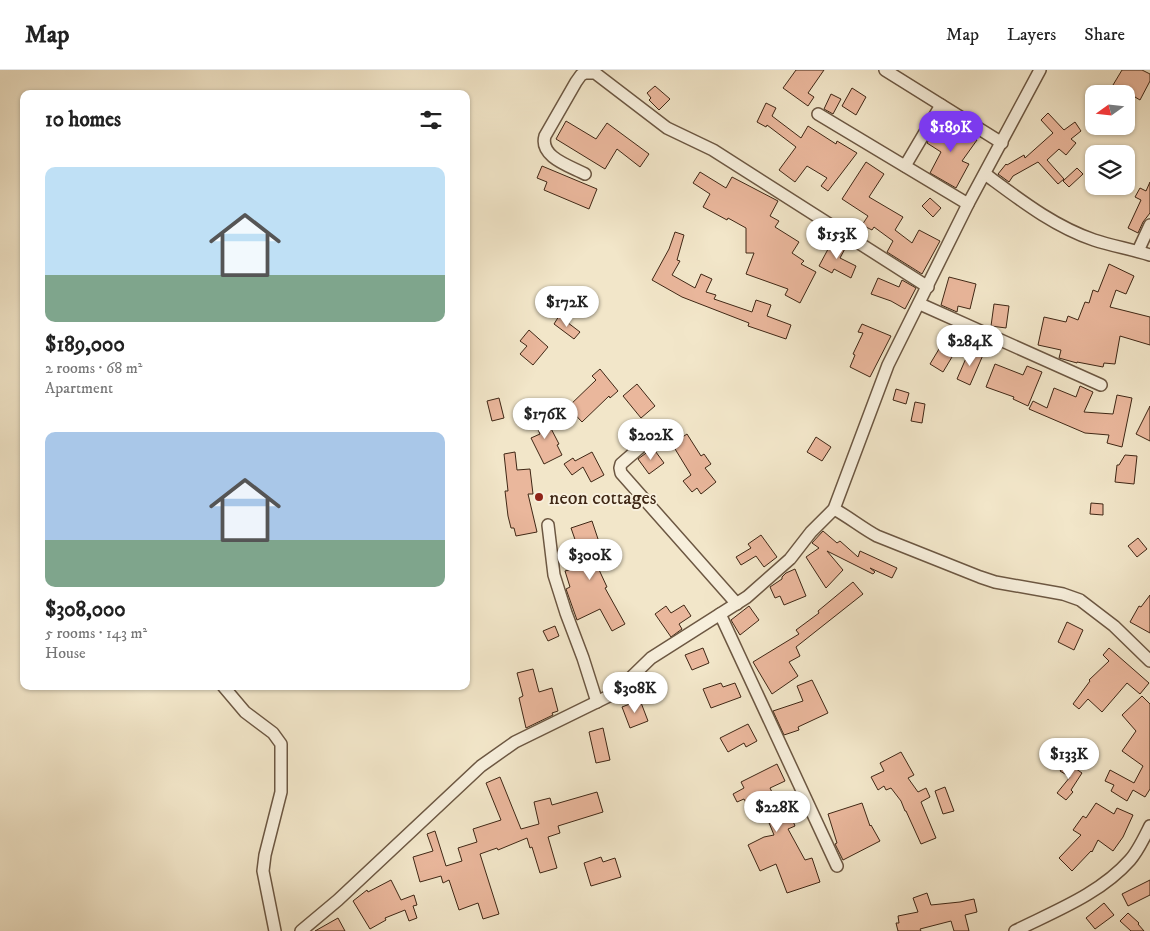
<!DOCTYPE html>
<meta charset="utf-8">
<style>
:root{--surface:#fff;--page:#f6f6f6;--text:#222;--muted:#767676;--line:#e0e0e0;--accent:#7c3aed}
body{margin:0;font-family:"IM FELL DW Pica",serif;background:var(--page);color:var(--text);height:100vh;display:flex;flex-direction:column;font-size:19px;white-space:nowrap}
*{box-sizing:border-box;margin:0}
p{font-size:16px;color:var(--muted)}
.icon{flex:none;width:28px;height:28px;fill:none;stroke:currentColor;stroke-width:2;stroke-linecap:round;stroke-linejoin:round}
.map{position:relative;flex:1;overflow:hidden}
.sheet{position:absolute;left:20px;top:20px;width:450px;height:600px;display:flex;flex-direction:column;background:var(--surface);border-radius:10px;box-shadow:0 1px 4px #0004}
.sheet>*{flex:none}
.needle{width:32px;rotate:255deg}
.buttons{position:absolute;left:1085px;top:15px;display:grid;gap:10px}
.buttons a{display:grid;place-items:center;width:50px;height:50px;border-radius:10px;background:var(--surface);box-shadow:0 1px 4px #0004;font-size:25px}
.price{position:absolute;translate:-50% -42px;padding:0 11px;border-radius:18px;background:#fff;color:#222;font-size:16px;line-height:32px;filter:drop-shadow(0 1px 2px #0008)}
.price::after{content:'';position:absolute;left:50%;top:30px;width:15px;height:11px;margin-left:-8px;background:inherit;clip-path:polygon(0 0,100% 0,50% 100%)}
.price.on{background:var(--accent);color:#fff}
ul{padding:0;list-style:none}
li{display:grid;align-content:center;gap:10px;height:265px;padding:0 25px}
li span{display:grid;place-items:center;height:155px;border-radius:10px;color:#555}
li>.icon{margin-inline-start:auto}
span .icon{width:90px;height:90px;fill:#fffc;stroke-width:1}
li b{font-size:21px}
h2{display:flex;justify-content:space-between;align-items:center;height:60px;padding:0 25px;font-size:21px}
header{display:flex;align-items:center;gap:30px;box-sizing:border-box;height:70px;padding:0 25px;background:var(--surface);border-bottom:1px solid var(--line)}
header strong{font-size:24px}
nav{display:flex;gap:28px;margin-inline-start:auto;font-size:18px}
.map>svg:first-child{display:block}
.building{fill:#eab79c;stroke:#3f2715}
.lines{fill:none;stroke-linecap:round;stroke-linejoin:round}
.minor-casing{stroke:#6c5742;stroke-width:14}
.minor{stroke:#f7efdc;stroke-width:11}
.poi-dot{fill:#8f2418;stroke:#f7efdc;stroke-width:2}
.labels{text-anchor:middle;stroke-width:4;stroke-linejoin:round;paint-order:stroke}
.poi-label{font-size:20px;fill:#3f2715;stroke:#f7efdc;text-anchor:start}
</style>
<header>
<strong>Map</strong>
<nav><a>Map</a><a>Layers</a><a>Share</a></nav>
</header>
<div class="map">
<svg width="1150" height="861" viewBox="0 0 1150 861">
<rect width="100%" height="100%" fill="#f2e6c9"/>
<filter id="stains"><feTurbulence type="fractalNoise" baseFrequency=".004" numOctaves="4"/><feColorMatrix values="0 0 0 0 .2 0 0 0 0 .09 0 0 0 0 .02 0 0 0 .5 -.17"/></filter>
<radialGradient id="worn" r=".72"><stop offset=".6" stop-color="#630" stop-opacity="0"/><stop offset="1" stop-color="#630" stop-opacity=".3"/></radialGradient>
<g class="building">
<polygon points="796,0 824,0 808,23 814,27 808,36 783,18"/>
<polygon points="1122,0 1142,0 1150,4 1150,11 1140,30 1130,24 1129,25 1113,15"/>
<polygon points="655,16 670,29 659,40 649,30 651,28 647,23"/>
<polygon points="852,18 866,27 856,45 842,36"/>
<polygon points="831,24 841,29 833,44 824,39"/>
<polygon points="766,33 776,38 772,46 801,68 808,56 836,74 837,71 857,83 828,121 821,116 827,108 807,96 795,112 779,100 796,77 767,55 766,57 757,52"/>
<polygon points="1048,43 1064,60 1075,52 1081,61 1071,69 1076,73 1066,85 1059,79 1047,90 1064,109 1058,114 1038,92 1013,106 1009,112 998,104 1006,94 1007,95 1024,85 1025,88 1053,63 1041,50"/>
<polygon points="942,49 965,64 966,62 977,70 962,91 969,94 956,118 930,103 941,82 927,73"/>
<polygon points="566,51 596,69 607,53 649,84 640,97 617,79 605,99 556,69"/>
<polygon points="866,92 884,104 869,127 903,147 895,160 912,173 919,160 940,171 922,204 887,182 893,171 874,157 872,160 862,155 868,146 842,129"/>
<polygon points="542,96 597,119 589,139 544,120 547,112 537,108"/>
<polygon points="1077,98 1083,104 1069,117 1063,111"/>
<polygon points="700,102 726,118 732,107 778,131 770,146 779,151 775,157 799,172 792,183 804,191 801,194 816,202 800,233 785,225 788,219 746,204 754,183 746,183 746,158 728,148 727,150 703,137 710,124 693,113"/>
<polygon points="1150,112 1150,143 1143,152 1138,163 1128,158 1141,130 1135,127 1140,118 1146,121"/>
<polygon points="930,128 941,138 933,147 922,136"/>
<polygon points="675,162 684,165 677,190 680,191 672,205 695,218 701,204 712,209 706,222 716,225 714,229 752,242 756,230 771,235 767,246 791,255 786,269 748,256 749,253 682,227 652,210 669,179"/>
<polygon points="834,168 847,175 840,188 856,196 851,208 834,199 832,203 819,196"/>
<polygon points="1109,194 1134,206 1126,224 1116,220 1110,237 1150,247 1150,275 1120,266 1115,294 1104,293 1103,297 1077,292 1077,293 1059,288 1061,280 1038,275 1044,247 1066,252 1068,246 1078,250 1085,232 1089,233 1093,220 1098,222"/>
<polygon points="949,207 976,214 970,239 958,236 957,242 941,235"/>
<polygon points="878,208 899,217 902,210 916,218 905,239 891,231 871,224"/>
<polygon points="994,234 1009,236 1006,258 991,256"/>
<polygon points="559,246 580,262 574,269 554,254"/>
<polygon points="862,254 891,266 870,307 850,297 855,285 853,284 863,263 858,262"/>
<polygon points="529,260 548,277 533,295 520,284 527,276 520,271"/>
<polygon points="945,269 958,277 943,302 930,294"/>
<polygon points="970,279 983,285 970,315 957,309"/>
<polygon points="995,294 1023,305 1027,296 1042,302 1028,336 1013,329 1014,327 986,317"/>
<polygon points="600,299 618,321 610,328 609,326 582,352 568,337 596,310 592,306"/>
<polygon points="637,314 655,336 641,348 623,326"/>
<polygon points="1080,316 1093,322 1084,342 1113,344 1117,325 1132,328 1122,377 1107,373 1109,365 1085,363 1029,339 1033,331 1047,338 1054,318 1076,327"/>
<polygon points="896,319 909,323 906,334 893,330"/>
<polygon points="499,328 504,348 492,351 487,331"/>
<polygon points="915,332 925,334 922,353 911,351"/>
<polygon points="1150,336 1150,371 1136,364"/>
<polygon points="542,341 559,374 557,375 562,385 544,394 531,368 540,364 532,346"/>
<polygon points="687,364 701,386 704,384 711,394 705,398 716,412 701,424 697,418 692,422 683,411 691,405 672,374"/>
<polygon points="816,367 831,377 822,391 807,382"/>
<polygon points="653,378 664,393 649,404 638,389"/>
<polygon points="515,382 517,400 530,399 533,424 528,424 537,462 516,466 514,458 511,458 508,446 505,421 508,421 504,384"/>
<polygon points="592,382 604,405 591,412 583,397 572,405 564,394 573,388 575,391"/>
<polygon points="1125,385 1137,386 1134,414 1115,412 1117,395 1119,395"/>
<polygon points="1091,433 1103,434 1103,445 1090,444"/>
<polygon points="592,451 599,472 588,476 607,517 605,518 625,554 612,561 600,539 577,550 566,519 570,517 565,501 576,498 572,483 579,481 571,458"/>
<polygon points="823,461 837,473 840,471 858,487 860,481 897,498 892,508 870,498 875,502 873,504 827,481 843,500 826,518 806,487 819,478 812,473"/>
<polygon points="761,465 777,487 764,497 756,486 741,495 736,487 751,478 748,474"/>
<polygon points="1138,468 1147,479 1137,487 1128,476"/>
<polygon points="795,499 806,526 784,535 780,526 775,528 770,517 782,509 782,507 786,503"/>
<polygon points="853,512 863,524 796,577 800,586 789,592 798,606 772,624 753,592 799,564 796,560 819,543 818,541"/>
<polygon points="1150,525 1150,563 1130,552 1139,536 1141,537"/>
<polygon points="684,535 691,546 679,554 682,559 671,567 655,544 666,536 671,543"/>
<polygon points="749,536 759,550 740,565 731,550"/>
<polygon points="1067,552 1083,560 1074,580 1058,572"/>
<polygon points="555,556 559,566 548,571 543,561"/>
<polygon points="703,578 709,593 692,600 685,585"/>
<polygon points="1109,578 1149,613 1140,624 1127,613 1102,642 1088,629 1079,639 1073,634 1090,611 1089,610 1109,591 1103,585"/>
<polygon points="533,599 539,622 552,618 558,641 552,643 553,645 526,658 519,628 523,626 517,603"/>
<polygon points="812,610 828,643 798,657 799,660 784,665 773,641 803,631 797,616"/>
<polygon points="721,613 723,617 735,613 741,627 711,638 703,619"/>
<polygon points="1142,626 1150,634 1150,719 1145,727 1133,720 1127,731 1111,721 1114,715 1105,711 1110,700 1134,713 1143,696 1122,681 1136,661 1122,645"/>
<polygon points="640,630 648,651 630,658 622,637"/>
<polygon points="748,654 757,671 746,677 744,673 728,682 720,668"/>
<polygon points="603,658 610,690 596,693 589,662"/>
<polygon points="901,682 914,705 908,708 918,722 926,718 930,727 921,732 936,768 921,774 906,741 905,741 901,731 891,718 886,720 884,716 878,720 871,707 884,701 880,693"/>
<polygon points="1066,692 1082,703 1071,720 1073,722 1066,730 1057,723 1070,707 1060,701"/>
<polygon points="777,694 785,711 770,718 780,739 787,736 795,756 788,759 805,790 812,788 820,812 787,823 776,794 760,801 748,775 764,767 774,765 765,743 764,744 761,738 751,742 744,729 737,732 733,724 744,718 741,712"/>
<polygon points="500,707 521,759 539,754 534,732 550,728 552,735 597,722 603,742 558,756 560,763 548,767 557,798 540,803 532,777 530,778 527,768 498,780 497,778 480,784 499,844 483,849 478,833 459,840 449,810 443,813 441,806 420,812 413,787 433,781 427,764 435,761 446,796 462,791 458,778 477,772 473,759 501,750 486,713"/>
<polygon points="945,717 954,741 943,744 935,721"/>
<polygon points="862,733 870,756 871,755 880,771 843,790 835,774 837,773 828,744"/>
<polygon points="1096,733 1114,744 1117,738 1133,745 1123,767 1113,781 1098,770 1092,782 1091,781 1072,801 1059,788 1081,765 1073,760 1083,746 1086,748"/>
<polygon points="601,787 603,792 615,788 621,807 591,816 584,793"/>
<polygon points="391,810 401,830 414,825 417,835 413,836 417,848 409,851 405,840 385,848 386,850 370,859 353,831 367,820 368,822"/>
<polygon points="1150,810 1150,825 1128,836 1122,824"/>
<polygon points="927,823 931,835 960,832 974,829 977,842 965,845 969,861 954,861 951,851 920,859 921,861 898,861 896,853 899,853 898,846 918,842 913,828"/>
<polygon points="1104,833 1114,845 1095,859 1086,848"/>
<polygon points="1128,843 1139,853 1138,854 1144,861 1131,861 1120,851"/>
<polygon points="338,848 345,861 315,861"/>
</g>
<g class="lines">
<defs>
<g id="minor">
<polyline points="885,0 1002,73"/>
<polyline points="818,44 968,134"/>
<polyline points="905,96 941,35"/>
<path d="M585 104C570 96 539 87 545 66L576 12 581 5 585 3H595L667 58 713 80 928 217"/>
<path d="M985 104C1019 129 1053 156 1094 170 1112 176 1131 179 1150 185"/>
<polyline points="1138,181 1150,155"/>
<polyline points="920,234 1101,315"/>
<polyline points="652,367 621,394 620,398 621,403 737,534"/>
<path d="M834 439C849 447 862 458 877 466L980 507 995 512 1063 524 1080 530 1114 556 1150 591"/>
<polyline points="548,455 554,505 566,543 583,588 597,632"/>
<polyline points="720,544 837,796"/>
<polyline points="223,616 245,642 273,663 281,674 281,722 265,785 263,801 275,861"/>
<polyline points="301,861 338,830 481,696 515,672 615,623 651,588 747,527 790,489 811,462 834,439 888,295 968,134 1040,0"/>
<path d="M1015 861C1055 841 1100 824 1130 790 1138 781 1144 768 1150 756"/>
</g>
</defs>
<use href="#minor" class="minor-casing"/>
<use href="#minor" class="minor"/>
</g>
<circle class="poi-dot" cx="539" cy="427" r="5"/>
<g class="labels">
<g class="poi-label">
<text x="549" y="434">neon cottages</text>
</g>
</g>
<rect width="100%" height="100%" filter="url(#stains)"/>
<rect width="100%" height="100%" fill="url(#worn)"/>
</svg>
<div class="buttons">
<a><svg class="needle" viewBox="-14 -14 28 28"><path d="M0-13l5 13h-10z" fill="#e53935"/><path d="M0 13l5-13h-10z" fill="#767676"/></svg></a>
<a><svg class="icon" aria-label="layers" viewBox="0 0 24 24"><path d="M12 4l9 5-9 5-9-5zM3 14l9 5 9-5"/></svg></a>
</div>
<b class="price on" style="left:951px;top:83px">$189K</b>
<b class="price" style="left:837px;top:190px">$153K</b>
<b class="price" style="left:567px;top:258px">$172K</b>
<b class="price" style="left:970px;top:297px">$284K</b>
<b class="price" style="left:545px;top:370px">$176K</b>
<b class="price" style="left:651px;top:391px">$202K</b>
<b class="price" style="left:590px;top:511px">$300K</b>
<b class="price" style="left:635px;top:644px">$308K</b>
<b class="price" style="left:1069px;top:710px">$133K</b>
<b class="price" style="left:777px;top:763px">$228K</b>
<section class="sheet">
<h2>10 homes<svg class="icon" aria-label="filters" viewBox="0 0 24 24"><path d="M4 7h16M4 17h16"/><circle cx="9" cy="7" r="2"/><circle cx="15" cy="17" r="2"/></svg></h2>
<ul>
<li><span style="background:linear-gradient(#bfe0f5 70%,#7fa58c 0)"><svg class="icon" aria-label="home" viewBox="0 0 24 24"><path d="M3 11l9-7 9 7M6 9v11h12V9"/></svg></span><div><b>$189,000</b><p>2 rooms · 68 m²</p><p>Apartment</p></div></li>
<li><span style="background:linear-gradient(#a9c7e8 70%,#7fa58c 0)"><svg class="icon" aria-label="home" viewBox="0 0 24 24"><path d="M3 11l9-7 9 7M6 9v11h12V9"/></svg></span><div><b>$308,000</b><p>5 rooms · 143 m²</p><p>House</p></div></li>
</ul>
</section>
</div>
